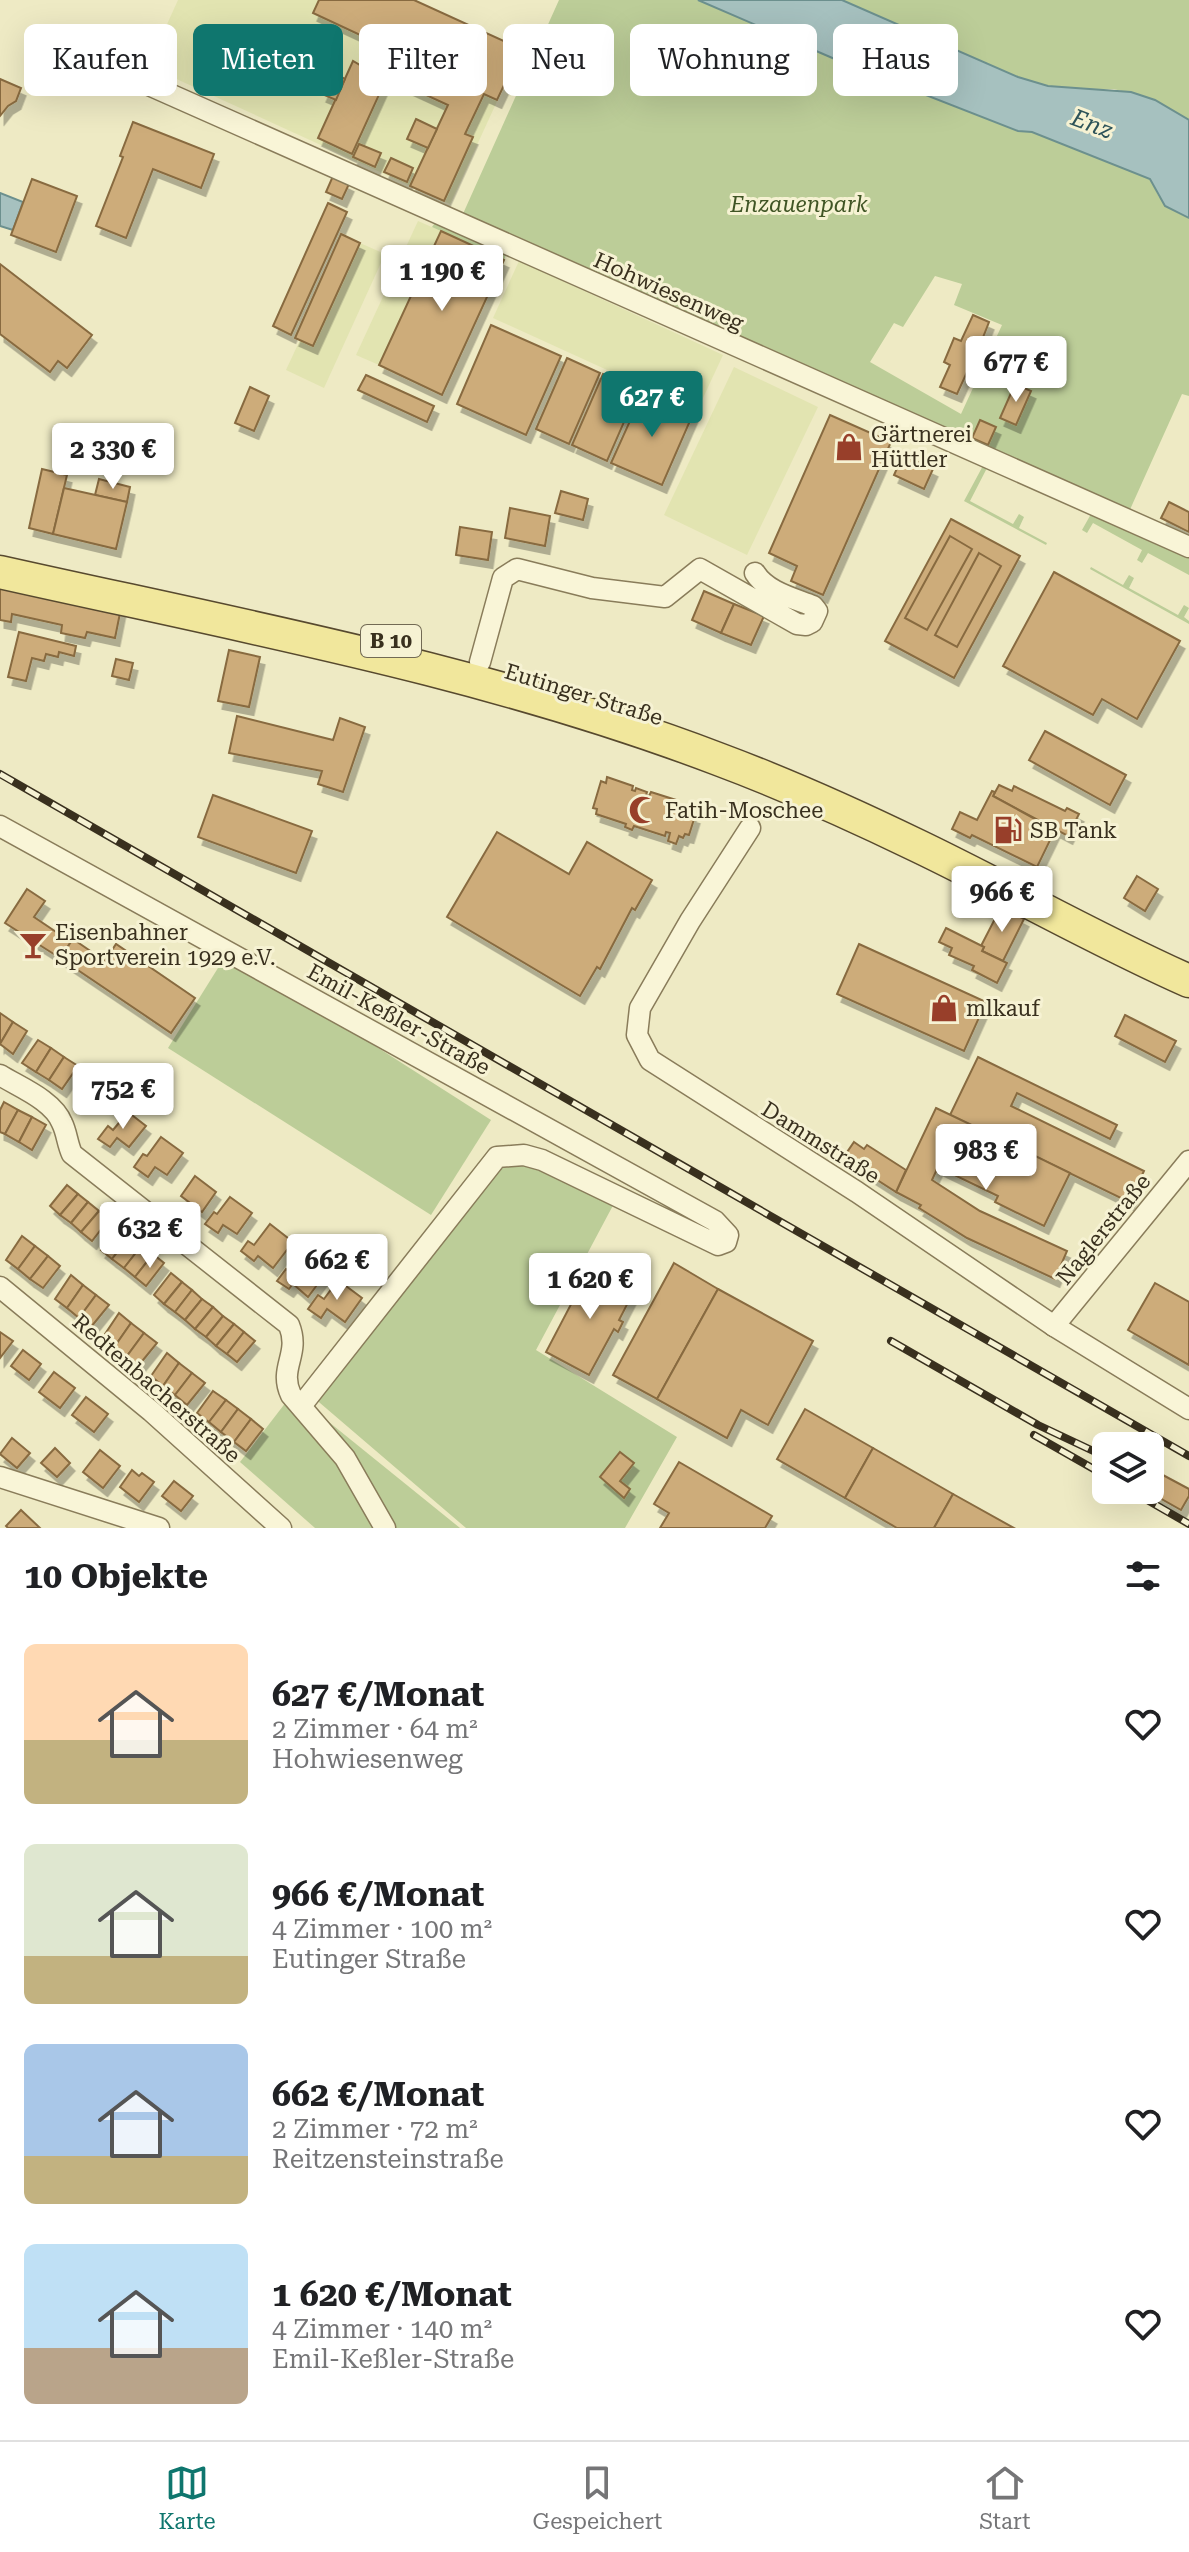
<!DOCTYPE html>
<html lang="de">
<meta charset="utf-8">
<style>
:root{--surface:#fff;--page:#f2f2f2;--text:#202124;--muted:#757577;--line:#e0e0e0;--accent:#0f766e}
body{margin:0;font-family:"Roboto Serif",serif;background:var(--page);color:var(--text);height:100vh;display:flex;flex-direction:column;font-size:30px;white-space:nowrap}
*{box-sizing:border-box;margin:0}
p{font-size:26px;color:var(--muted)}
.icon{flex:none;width:44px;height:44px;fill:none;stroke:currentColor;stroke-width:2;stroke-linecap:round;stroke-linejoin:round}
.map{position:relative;height:1528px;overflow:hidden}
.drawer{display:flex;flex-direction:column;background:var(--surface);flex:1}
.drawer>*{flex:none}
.hud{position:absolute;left:24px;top:24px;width:1142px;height:72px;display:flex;gap:16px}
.controls{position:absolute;left:1092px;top:1432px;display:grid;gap:16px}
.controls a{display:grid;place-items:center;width:72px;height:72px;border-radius:12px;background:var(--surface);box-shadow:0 8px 32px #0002;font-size:40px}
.price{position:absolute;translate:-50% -68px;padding:0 18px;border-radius:8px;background:#fff;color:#222;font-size:26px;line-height:52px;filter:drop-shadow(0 2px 4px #0008)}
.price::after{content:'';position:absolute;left:50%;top:48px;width:24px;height:18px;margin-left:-12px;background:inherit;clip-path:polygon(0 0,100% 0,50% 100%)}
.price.active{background:var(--accent);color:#fff}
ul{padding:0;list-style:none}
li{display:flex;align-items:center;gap:24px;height:200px;padding:0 24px}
li span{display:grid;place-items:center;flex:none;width:224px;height:160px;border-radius:12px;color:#555}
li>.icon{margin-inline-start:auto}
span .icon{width:96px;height:96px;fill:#fffc;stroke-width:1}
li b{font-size:34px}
h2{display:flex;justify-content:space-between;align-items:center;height:96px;padding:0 24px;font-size:34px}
.tag{padding:0 28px;border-radius:12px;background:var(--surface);box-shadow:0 8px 32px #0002;font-size:28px;line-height:72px}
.tag.active{background:var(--accent);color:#fff}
.dock{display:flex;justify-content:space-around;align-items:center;height:112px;border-top:2px solid var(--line);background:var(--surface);font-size:22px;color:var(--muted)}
.dock a{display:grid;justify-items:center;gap:4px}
.dock .active{color:var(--accent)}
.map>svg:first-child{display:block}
.farmland{fill:#e2e4b1}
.green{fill:#bccd98;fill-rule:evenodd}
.water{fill:#a6c1bf;stroke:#6c908e;stroke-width:2}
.building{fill:#cdac7a;stroke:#886b40;stroke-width:2;filter:url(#shadow)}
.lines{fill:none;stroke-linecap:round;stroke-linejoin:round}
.street-casing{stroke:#897c5a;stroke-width:23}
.primary-casing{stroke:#57492e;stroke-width:35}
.street{stroke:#f9f5d7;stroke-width:20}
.primary{stroke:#f1e79c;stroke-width:32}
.rail-casing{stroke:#39301e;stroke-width:8}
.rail{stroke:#f6f2d3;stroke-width:5;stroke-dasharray:15;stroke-linecap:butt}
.labels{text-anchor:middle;stroke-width:6;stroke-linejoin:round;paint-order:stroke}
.shield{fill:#f6f2d3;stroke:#726a54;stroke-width:2}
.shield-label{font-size:20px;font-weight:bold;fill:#39301e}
.park-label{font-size:22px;font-style:italic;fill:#405525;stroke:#f6f2d3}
.street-label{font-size:22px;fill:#39301e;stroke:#f6f2d3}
.poi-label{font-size:22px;fill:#39301e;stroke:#f6f2d3;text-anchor:start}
.water-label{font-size:24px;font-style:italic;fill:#2d5359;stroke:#f6f2d3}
</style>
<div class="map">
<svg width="1189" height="1528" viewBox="0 0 1189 1528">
<defs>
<filter id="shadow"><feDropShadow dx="4.5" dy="8" stdDeviation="0" flood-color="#0004"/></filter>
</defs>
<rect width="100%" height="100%" fill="#eeeac4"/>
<g class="farmland">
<polygon points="178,0 414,0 521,49 450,204 148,66"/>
<polygon points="418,221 441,231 379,365 356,355"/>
<polygon points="360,243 385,254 324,388 286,370 300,340 313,346"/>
<polygon points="519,261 723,355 697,411 493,318"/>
<polygon points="734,367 818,407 747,555 664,515"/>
</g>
<g class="green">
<path d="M559 0H698L844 63 1018 131 1032 132 1150 179 1159 197 1178 213 1189 218V396L1182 394 1128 514 462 216ZM935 276 962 284 954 305 1002 325 961 414 870 362 894 323 903 327Z"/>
<polygon points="842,0 1189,0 1189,120 1155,100 1114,89 1082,90 1048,86 1018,77"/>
<polygon points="437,220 508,250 504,260 432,227"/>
<polygon points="985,462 987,468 970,501 1013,524 1019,514 1024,517 1019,528 1047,543 1046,545 964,501"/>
<polygon points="1091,514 1176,551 1179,554 1180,552 1189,556 1189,575 1148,553 1142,563 1137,560 1142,550 1093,523 1087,533 1082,530"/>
<polygon points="1091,567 1123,585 1129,575 1134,578 1129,588 1178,615 1184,605 1189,608 1184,617 1189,621 1189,624 1090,569"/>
<polygon points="228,952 491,1120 431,1215 168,1048"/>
<polygon points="524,1155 618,1196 536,1350 677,1437 625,1528 466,1528 313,1397 497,1157"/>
<polygon points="293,1393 460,1528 315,1528 240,1462"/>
</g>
<g class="water">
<polygon points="698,0 842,0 1018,77 1048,86 1131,92 1155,100 1189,120 1189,218 1165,206 1150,179 1032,132 1018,131 844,63"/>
<polygon points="0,193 23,202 13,230 0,226"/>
</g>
<g class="building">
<polygon points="319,0 414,0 521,49 497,100 484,94 465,134 473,137 444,201 410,186 448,105 387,77 352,154 318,138 353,61 360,65 371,40 313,13"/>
<polygon points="332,72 345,79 336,100 322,94"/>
<polygon points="0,79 21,88 16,101 8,106 0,116"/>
<polygon points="416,119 437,129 428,148 407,139"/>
<polygon points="133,122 214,154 201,188 153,169 126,238 96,226 123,157 120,156"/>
<polygon points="359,144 381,153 375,167 353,157"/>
<polygon points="391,158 413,168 407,182 384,172"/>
<polygon points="333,176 349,184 342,199 326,192"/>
<polygon points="32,179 77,196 56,252 11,235"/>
<polygon points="328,203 347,212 291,335 273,326"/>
<polygon points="441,231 504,260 442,395 379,365"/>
<polygon points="341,234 360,243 313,346 295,338"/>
<polygon points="0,264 92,335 67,368 58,361 50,372 0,334"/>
<polygon points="973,315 989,322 969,373 967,372 957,394 940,387 950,365 944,362 954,338 961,341"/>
<polygon points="491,325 561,356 526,435 457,404"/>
<polygon points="1014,339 1027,344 1016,368 1003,362"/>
<polygon points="567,358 600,373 569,444 536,429"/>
<polygon points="603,374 638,390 607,461 572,445"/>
<polygon points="366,375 434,406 427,422 358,390"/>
<polygon points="1015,384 1031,391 1016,425 1000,418"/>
<polygon points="250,387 269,396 254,431 235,423"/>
<polygon points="643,392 693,414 662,485 611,463"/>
<polygon points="830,415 891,442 823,595 791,581 797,566 769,553"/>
<polygon points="980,420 996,427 988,445 972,438"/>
<polygon points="903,455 933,469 924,489 894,475"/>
<polygon points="42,469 67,475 53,534 29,528"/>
<polygon points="99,479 130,487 127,502 95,495"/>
<polygon points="64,488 127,502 116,549 53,534"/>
<polygon points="561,491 588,499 583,520 555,513"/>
<polygon points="1169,502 1189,512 1189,532 1161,518"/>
<polygon points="510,508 550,516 545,546 505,538"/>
<polygon points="951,519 1020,556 954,678 885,641"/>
<polygon points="460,527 492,532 488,560 456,555"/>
<polygon points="950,536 972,549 927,630 905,618"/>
<polygon points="979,553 1001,566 957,647 935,635"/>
<polygon points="1054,572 1180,641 1137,719 1102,699 1093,715 1003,666"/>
<polygon points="0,586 121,608 115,638 87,632 85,638 61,633 62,625 12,614 11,622 0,620"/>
<polygon points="704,591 734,604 721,633 692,620"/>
<polygon points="734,604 764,616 751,645 721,633"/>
<polygon points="19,632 76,646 74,656 59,652 58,657 46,654 44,661 32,658 26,681 8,677"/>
<polygon points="229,650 260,657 249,707 218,701"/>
<polygon points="116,659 133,663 129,680 112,676"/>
<polygon points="237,716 333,740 340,718 365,727 343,792 318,784 322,771 229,753"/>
<polygon points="1045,731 1126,775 1110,805 1029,760"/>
<polygon points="607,777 633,786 632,790 635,791 636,788 647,792 646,795 649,796 651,792 676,800 674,805 692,811 691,815 695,816 689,835 685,834 683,838 679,836 676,844 668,841 670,833 666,832 665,836 634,826 632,830 625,827 626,824 596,814 597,809 593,808 601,781 606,783"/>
<polygon points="999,785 1012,791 1014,786 1065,811 1067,808 1079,814 1068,836 993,796"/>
<polygon points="992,791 995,792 993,796 1055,830 1037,867 972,835 970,838 952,829 960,812 977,820"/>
<polygon points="213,795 312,831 296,873 198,837"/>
<polygon points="497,832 569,874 587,842 652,880 635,910 632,908 600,969 597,967 580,996 447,917"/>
<polygon points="1137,876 1158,889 1145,911 1124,898"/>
<polygon points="27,889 45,901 34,917 71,942 60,958 5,923"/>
<polygon points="1001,907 1024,919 1003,961 982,951 984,947 981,946"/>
<polygon points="946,928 984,947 982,951 1007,963 997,983 972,970 974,966 949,955 952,948 939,942"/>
<polygon points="73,939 105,961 116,944 195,998 171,1033 60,958"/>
<polygon points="859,944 986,1002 964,1051 837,994"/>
<polygon points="0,1013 13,1022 0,1044"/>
<polygon points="1125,1015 1176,1041 1165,1062 1115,1036"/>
<polygon points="13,1022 27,1031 13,1054 0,1044"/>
<polygon points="38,1040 51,1048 36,1072 22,1063"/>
<polygon points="51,1048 64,1057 49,1080 36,1072"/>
<polygon points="64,1057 78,1066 62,1089 49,1080"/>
<polygon points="978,1057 1117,1125 1110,1139 1017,1093 1011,1106 1144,1171 1129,1202 950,1115"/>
<polygon points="4,1102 18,1110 5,1134 0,1132 0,1110"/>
<polygon points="936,1108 978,1128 968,1149 1001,1165 1011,1144 1070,1173 1044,1226 995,1202 998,1196 938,1167 932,1180 980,1211 1067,1251 1055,1279 967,1238 919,1208 921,1205 896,1192"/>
<polygon points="18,1110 32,1117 19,1142 5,1134"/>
<polygon points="128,1112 146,1126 129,1147 117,1138 110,1147 98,1139 108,1126 113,1130"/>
<polygon points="32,1117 46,1125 32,1150 19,1142"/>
<polygon points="161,1137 183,1153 167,1175 155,1167 148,1177 134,1167 143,1154 147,1156"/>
<polygon points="854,1142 864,1149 867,1145 906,1170 896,1192 843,1158"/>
<polygon points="195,1176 216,1192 202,1212 181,1196"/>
<polygon points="67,1185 78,1194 60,1215 50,1206"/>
<polygon points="78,1194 88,1202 71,1223 60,1215"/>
<polygon points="230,1197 252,1213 237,1234 223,1225 218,1233 205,1224 214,1212 217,1214"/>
<polygon points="88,1202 99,1211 81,1232 71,1223"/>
<polygon points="99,1211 109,1219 92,1241 81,1232"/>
<polygon points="270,1224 293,1242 273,1268 258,1256 254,1261 241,1251 248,1241 254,1245"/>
<polygon points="119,1227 130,1236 112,1259 101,1250"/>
<polygon points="22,1236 35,1246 18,1269 6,1260"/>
<polygon points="130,1236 142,1245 124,1268 112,1259"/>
<polygon points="142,1245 153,1254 135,1277 124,1268"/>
<polygon points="35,1246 48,1256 30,1279 18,1269"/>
<polygon points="306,1251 329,1269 308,1297 293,1284 289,1289 277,1281 286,1269 290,1272"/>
<polygon points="153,1254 164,1263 146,1286 135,1277"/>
<polygon points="48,1256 60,1266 43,1288 30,1279"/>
<polygon points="674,1263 718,1289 657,1399 613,1375"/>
<polygon points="590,1268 634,1291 619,1320 623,1322 618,1332 614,1329 589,1375 546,1352"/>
<polygon points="171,1273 182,1282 164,1304 154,1295"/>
<polygon points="71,1275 83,1285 67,1308 55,1299"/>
<polygon points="338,1280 362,1298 345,1322 327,1309 321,1318 308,1309 318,1295 324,1299"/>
<polygon points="182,1282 192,1290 175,1312 164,1304"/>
<polygon points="1155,1283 1189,1302 1189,1365 1128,1330"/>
<polygon points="83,1285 96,1295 79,1318 67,1308"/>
<polygon points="718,1289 813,1341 768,1425 741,1410 727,1438 657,1399"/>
<polygon points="192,1290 202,1299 185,1320 175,1312"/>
<polygon points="96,1295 109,1305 91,1327 79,1318"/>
<polygon points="202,1299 213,1307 195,1329 185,1320"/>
<polygon points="213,1307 223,1316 206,1337 195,1329"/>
<polygon points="119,1313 131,1323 115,1346 103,1337"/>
<polygon points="223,1316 234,1324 216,1346 206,1337"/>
<polygon points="131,1323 144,1333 127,1356 115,1346"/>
<polygon points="234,1324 244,1332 227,1354 216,1346"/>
<polygon points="0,1332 13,1341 0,1358"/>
<polygon points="244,1332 255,1341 237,1362 227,1354"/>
<polygon points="144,1333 157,1343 139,1365 127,1356"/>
<polygon points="23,1350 41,1364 29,1380 11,1366"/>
<polygon points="167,1353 179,1363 163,1386 151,1376"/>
<polygon points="179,1363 192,1373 175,1395 163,1386"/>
<polygon points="54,1372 75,1388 60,1408 39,1392"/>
<polygon points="192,1373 205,1383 187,1405 175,1395"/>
<polygon points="213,1391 226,1400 209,1422 197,1413"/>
<polygon points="86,1397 108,1414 94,1432 72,1415"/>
<polygon points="226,1400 238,1409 221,1432 209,1422"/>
<polygon points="238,1409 251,1419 234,1442 221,1432"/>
<polygon points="805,1409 873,1448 845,1498 777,1459"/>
<polygon points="251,1419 263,1429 246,1451 234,1442"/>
<polygon points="12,1438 30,1453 17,1468 0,1454"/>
<polygon points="55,1448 70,1463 57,1477 41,1463"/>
<polygon points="873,1448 953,1494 934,1528 897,1528 845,1498"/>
<polygon points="100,1450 120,1466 103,1488 83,1472"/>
<polygon points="620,1452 634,1463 620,1481 630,1489 624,1498 600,1477"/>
<polygon points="679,1462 772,1516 765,1528 660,1528 669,1513 654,1504"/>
<polygon points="132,1470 139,1476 142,1473 154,1482 139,1502 120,1487"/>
<polygon points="1161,1474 1189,1489 1189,1496 1181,1510 1151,1493"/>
<polygon points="174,1481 193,1496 181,1511 162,1496"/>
<polygon points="953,1494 1014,1528 934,1528"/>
<polygon points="21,1510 40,1528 8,1528 6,1526"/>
</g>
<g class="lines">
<defs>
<g id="street">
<polyline points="131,77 1189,547"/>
<path d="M480 662 503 578 517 569 592 588 665 597 700 569 797 624 806 625 812 622 817 611 813 606C793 598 767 592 755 573"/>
<polyline points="0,826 715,1221 728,1235 726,1242 718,1245 542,1160 524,1155 497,1157 301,1406"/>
<polyline points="750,828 690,921 640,1008 637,1035 650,1060 857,1192 1054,1326 1189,1409"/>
<path d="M0 1075C19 1087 53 1100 62 1123 67 1133 67 1143 72 1154L289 1325C301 1355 278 1367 291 1395L345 1458 385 1528"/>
<polyline points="0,1287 151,1411 281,1528"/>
<polyline points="1054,1326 1189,1161"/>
<polyline points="0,1477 159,1528"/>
</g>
<path id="primary" d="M0 572C241 626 487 671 718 759 785 784 852 814 916 845 1008 889 1096 940 1189 981"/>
</defs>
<use href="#street" class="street-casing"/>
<use href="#primary" class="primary-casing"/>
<use href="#street" class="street"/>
<use href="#primary" class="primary"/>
<defs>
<g id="rail">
<polyline points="0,774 1189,1456"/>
<polyline points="891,1341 1038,1425 1106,1457"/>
<polyline points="1034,1435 1106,1476"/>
<polyline points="1150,1482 1155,1485"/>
<polyline points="1130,1490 1189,1524"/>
</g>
</defs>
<use href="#rail" class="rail-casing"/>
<use href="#rail" class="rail"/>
</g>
<defs>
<symbol id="shop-bare" viewBox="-9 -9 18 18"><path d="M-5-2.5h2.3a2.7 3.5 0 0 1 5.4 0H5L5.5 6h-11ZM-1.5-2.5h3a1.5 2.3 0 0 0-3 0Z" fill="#983f2a" stroke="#f6f2d3" stroke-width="2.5" paint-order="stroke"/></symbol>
<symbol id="mosque-bare" viewBox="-9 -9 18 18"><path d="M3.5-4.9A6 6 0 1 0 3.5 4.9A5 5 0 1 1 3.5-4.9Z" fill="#983f2a" stroke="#f6f2d3" stroke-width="2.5" paint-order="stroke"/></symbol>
<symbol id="fuel-bare" viewBox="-9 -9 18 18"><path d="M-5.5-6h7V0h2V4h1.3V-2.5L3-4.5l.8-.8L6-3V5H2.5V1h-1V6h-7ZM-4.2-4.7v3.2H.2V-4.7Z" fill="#983f2a" stroke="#f6f2d3" stroke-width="2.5" paint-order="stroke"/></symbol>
<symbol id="bar-bare" viewBox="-9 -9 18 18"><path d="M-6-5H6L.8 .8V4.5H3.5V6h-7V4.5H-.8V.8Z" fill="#983f2a" stroke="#f6f2d3" stroke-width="2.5" paint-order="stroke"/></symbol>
</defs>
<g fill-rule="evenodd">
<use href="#shop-bare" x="829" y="427" width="40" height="40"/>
<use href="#mosque-bare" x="623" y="790" width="40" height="40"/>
<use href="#fuel-bare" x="988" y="810" width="40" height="40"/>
<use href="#bar-bare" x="13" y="925" width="40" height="40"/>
<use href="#shop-bare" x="924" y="988" width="40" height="40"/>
</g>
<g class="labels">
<rect class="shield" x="361" y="625" width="60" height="32" rx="6"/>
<g class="shield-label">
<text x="391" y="648">B 10</text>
</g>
<g class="park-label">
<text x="799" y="212">Enzauenpark</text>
</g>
<g class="street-label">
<text transform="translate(669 291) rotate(24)" y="8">Hohwiesenweg</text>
<text transform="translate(584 694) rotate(17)" y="8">Eutinger Straße</text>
<text transform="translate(399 1019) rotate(29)" y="8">Emil-Keßler-Straße</text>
<text transform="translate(821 1142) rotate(32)" y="8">Dammstraße</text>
<text transform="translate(1103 1229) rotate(-51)" y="8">Naglerstraße</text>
<text transform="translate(157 1388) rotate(41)" y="8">Redtenbacherstraße</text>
</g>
<g class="poi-label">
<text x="871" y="442">Gärtnerei<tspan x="871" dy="25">Hüttler</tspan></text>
<text x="665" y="818">Fatih-Moschee</text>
<text x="1030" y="838">SB Tank</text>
<text x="55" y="940">Eisenbahner<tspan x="55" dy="25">Sportverein 1929 e.V.</tspan></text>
<text x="966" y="1016">mlkauf</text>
</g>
<g class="water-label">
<text transform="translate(1092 124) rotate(21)" y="8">Enz</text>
</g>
</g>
</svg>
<div class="controls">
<a><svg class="icon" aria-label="layers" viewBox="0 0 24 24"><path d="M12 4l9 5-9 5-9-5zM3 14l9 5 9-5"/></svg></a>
</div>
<b class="price" style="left:442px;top:313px">1 190 €</b>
<b class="price" style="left:1016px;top:404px">677 €</b>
<b class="price active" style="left:652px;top:439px">627 €</b>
<b class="price" style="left:113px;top:491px">2 330 €</b>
<b class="price" style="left:1002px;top:934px">966 €</b>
<b class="price" style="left:123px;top:1131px">752 €</b>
<b class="price" style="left:986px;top:1192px">983 €</b>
<b class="price" style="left:150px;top:1270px">632 €</b>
<b class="price" style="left:337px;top:1302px">662 €</b>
<b class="price" style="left:590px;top:1321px">1 620 €</b>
<div class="hud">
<a class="tag">Kaufen</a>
<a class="tag active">Mieten</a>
<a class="tag">Filter</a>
<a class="tag">Neu</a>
<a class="tag">Wohnung</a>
<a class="tag">Haus</a>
</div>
</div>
<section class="drawer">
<h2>10 Objekte<svg class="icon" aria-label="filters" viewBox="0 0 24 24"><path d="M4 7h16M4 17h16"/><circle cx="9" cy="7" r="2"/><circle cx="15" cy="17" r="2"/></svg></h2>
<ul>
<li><span style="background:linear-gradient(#ffd9b3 60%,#c2b280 0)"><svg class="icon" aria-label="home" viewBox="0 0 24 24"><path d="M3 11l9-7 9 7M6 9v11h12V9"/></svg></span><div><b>627 €/Monat</b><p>2 Zimmer · 64 m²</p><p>Hohwiesenweg</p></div><svg class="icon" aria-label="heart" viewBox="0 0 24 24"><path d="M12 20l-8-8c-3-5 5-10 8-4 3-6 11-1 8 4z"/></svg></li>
<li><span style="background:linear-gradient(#dfe7d0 70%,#c2b280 0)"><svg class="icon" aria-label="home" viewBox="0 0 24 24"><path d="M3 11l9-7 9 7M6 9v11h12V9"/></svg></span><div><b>966 €/Monat</b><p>4 Zimmer · 100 m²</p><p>Eutinger Straße</p></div><svg class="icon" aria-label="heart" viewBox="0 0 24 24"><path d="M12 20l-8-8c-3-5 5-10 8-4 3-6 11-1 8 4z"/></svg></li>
<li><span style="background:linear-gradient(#a9c7e8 70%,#c2b280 0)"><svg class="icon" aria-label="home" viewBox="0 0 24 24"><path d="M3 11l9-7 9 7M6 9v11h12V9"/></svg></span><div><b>662 €/Monat</b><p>2 Zimmer · 72 m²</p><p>Reitzensteinstraße</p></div><svg class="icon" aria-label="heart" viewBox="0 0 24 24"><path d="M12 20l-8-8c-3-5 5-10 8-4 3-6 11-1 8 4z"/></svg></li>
<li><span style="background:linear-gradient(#bfe0f5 65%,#b9a48a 0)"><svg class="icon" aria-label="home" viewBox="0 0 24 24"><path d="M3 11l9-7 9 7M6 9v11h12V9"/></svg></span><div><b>1 620 €/Monat</b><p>4 Zimmer · 140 m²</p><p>Emil-Keßler-Straße</p></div><svg class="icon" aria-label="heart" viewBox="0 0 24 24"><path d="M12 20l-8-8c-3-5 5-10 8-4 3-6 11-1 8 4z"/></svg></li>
</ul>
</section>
<nav class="dock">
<a class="active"><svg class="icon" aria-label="map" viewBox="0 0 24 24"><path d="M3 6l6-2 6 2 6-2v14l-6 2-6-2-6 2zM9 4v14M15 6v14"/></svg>Karte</a>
<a><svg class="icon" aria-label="saved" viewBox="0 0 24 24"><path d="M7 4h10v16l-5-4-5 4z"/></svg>Gespeichert</a>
<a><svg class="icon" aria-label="home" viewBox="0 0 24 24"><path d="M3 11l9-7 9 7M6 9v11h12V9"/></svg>Start</a>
</nav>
